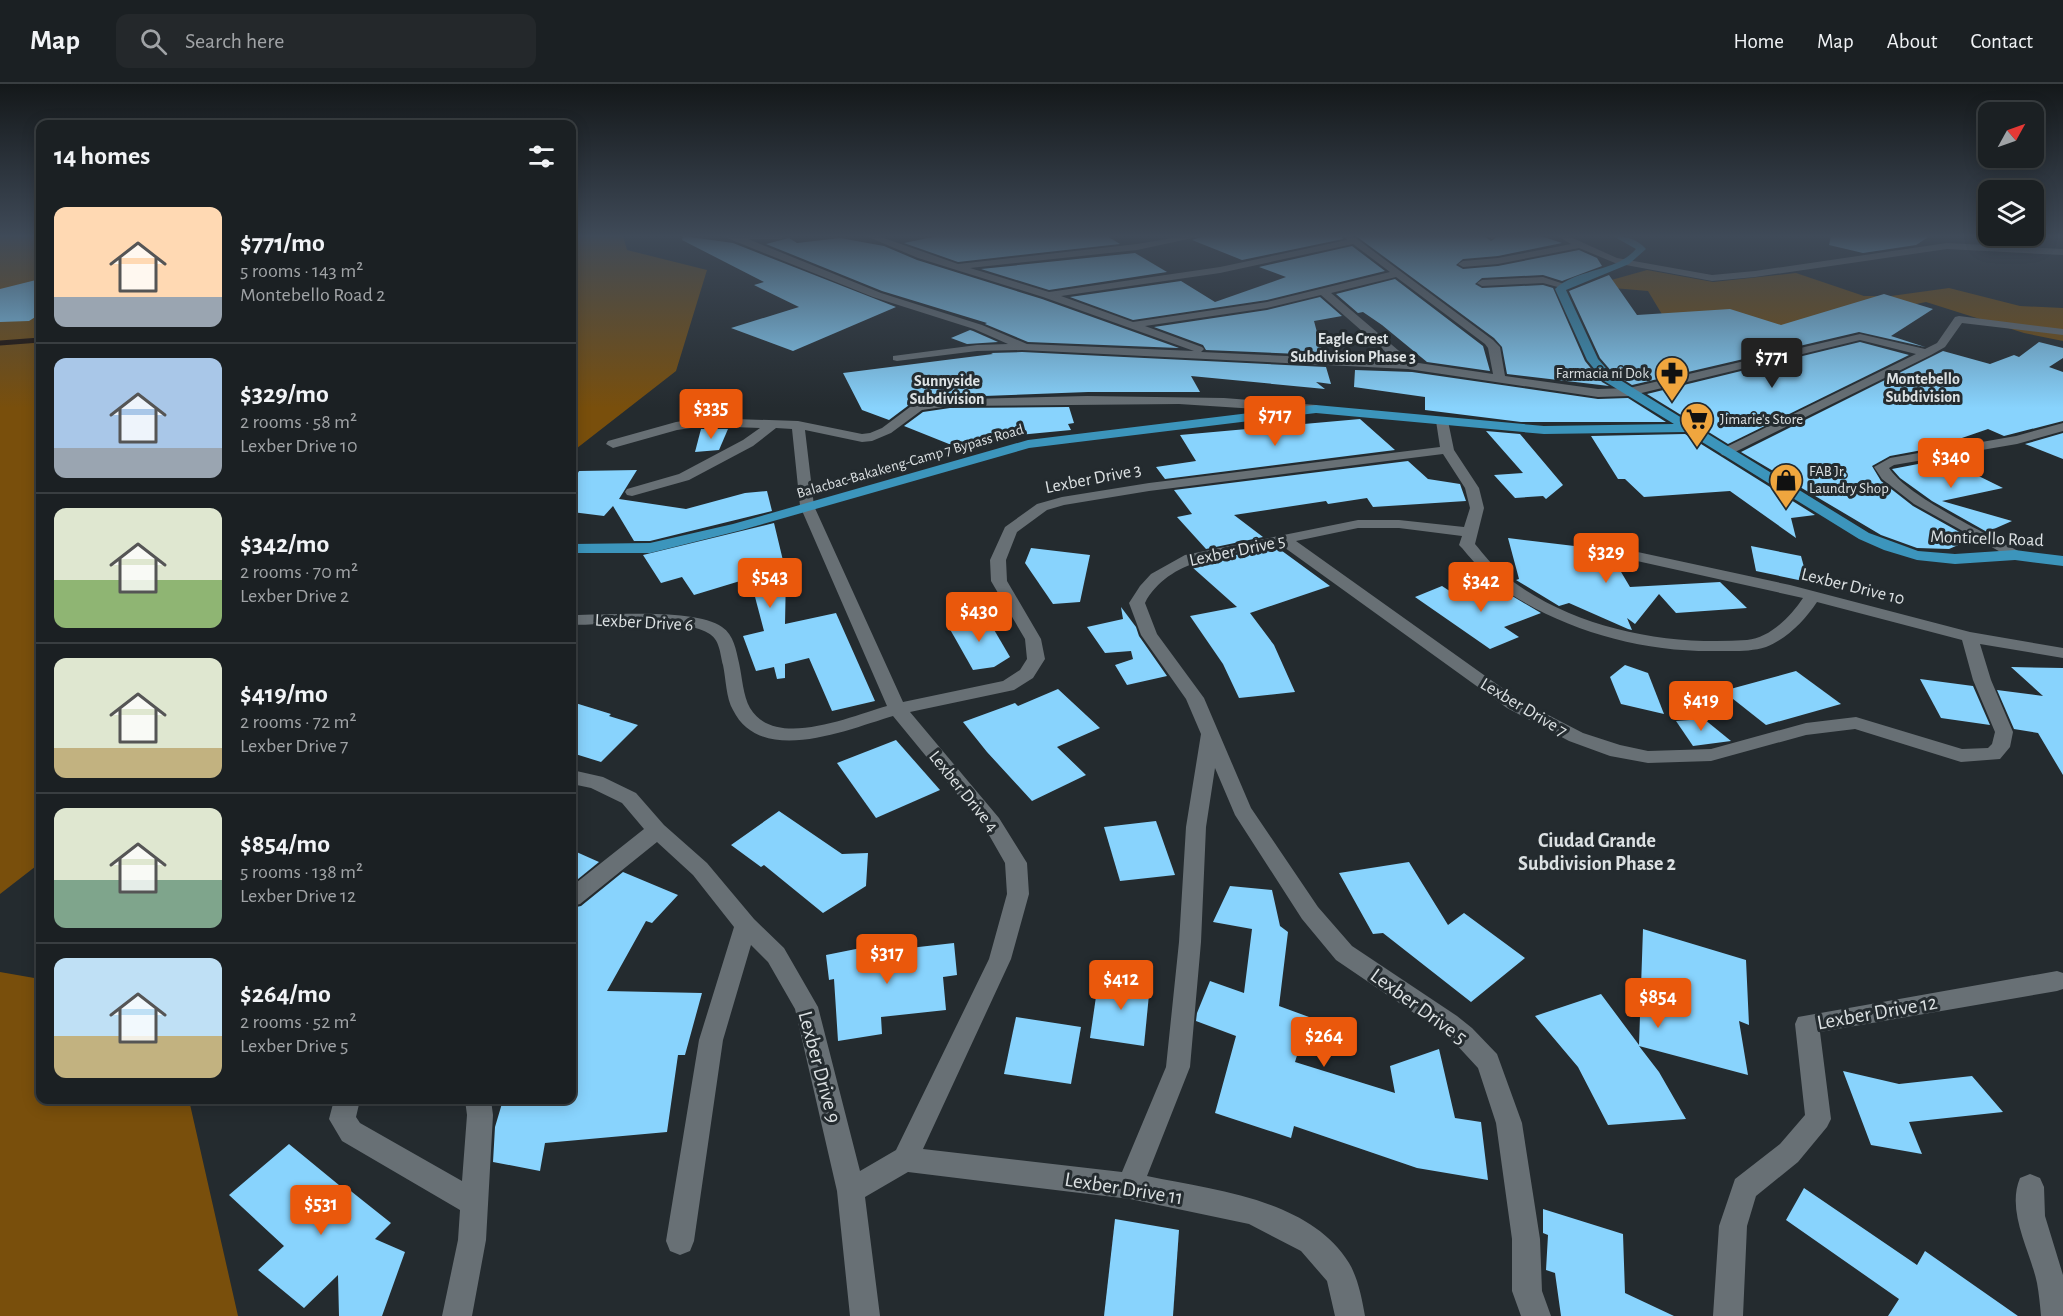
<!DOCTYPE html>
<meta charset="utf-8">
<style>
:root{--surface:#1b2023;--page:#24282b;--text:#f1f3f6;--muted:#a0a3a6;--line:#393e41;--accent:#ea580c}
body{margin:0;font-family:"Alegreya Sans",sans-serif;background:var(--page);color:var(--text);height:100vh;display:flex;flex-direction:column;font-size:22px;white-space:nowrap}
*{box-sizing:border-box;margin:0}
p{font-size:20px;color:var(--muted)}
.icon{flex:none;width:33px;height:33px;fill:none;stroke:currentColor;stroke-width:2;stroke-linecap:round;stroke-linejoin:round}
.map{position:relative;flex:1;overflow:hidden}
.sheet{position:absolute;left:36px;top:36px;width:540px;height:984px;display:flex;flex-direction:column;background:var(--surface);border-radius:12px;box-shadow:0 3px 15px #0003,0 0 0 2px var(--line)}
.sheet>*{flex:none}
.needle{width:39px;rotate:50deg}
.buttons{position:absolute;left:1978px;top:18px;display:grid;gap:12px}
.buttons a{display:grid;place-items:center;width:66px;height:66px;border-radius:12px;background:var(--surface);box-shadow:0 3px 15px #0003,0 0 0 2px var(--line);font-size:30px}
.price{position:absolute;translate:-50% -51px;padding:0 14px;border-radius:6px;background:var(--accent);color:#fff;font-size:20px;line-height:39px;filter:drop-shadow(0 2px 3px #0008)}
.price::after{content:'';position:absolute;left:50%;top:36px;width:18px;height:14px;margin-left:-9px;background:inherit;clip-path:polygon(0 0,100% 0,50% 100%)}
.price.selected{background:#222;color:#fff}
ul{padding:0;list-style:none}
li{display:flex;align-items:center;gap:18px;height:150px;padding:0 18px}
li+li{border-top:2px solid var(--line)}
li span{display:grid;place-items:center;flex:none;width:168px;height:120px;border-radius:12px;color:#555}
li>.icon{margin-inline-start:auto}
span .icon{width:72px;height:72px;fill:#fffc;stroke-width:1}
li b{font-size:26px}
h2{display:flex;justify-content:space-between;align-items:center;height:72px;padding:0 18px;font-size:26px}
header{display:flex;align-items:center;gap:36px;box-sizing:border-box;height:84px;padding:0 30px;background:var(--surface);border-bottom:2px solid var(--line)}
header strong{font-size:28px}
nav{display:flex;gap:33px;margin-inline-start:auto;font-size:21px}
.search{width:420px;height:54px;background:var(--page);display:flex;align-items:center;gap:15px;box-sizing:border-box;padding:0 21px;border-radius:12px;color:var(--muted);font-size:22px}
.map>svg:first-child{display:block}
.forest{fill:#794f0c}
.lines{fill:none;stroke-linecap:round;stroke-linejoin:round}
.stream{stroke:#1a0a00;stroke-width:5}
.building{fill:#88d3fd}
.minor{fill:#687075;fill-rule:evenodd}
.major{fill:#3c95bc;fill-rule:evenodd}
.labels{text-anchor:middle;stroke-width:6;stroke-linejoin:round;paint-order:stroke}
.far-poi-label{font-size:15px;fill:#dce1e3;stroke:#242b2f;text-anchor:start}
.far-street-label{font-size:15px;fill:#dce1e3;stroke:#242b2f}
.far-neighbourhood-label{font-size:16px;font-weight:bold;fill:#dce1e3;stroke:#242b2f}
.street-label{font-size:18px;fill:#dce1e3;stroke:#242b2f}
.neighbourhood-label{font-size:20px;font-weight:bold;fill:#dce1e3;stroke:#242b2f}
.near-street-label{font-size:21px;fill:#dce1e3;stroke:#242b2f}
</style>
<header>
<strong>Map</strong>
<div class="search"><svg class="icon" aria-label="search" viewBox="0 0 24 24"><circle cx="10" cy="10" r="6"/><path d="M15 15l6 6"/></svg>Search here</div>
<nav><a>Home</a><a>Map</a><a>About</a><a>Contact</a></nav>
</header>
<div class="map">
<svg width="2063" height="1232" viewBox="0 0 2063 1232">
<rect width="100%" height="100%" fill="#242b2f"/>
<g class="forest">
<polygon points="0,152 40,152 40,779 0,810"/>
<polygon points="572,152 623,152 627,166 707,186 676,287 572,368"/>
<polygon points="1647,186 1713,198 1796,189 1864,212 1891,212 1949,204 2020,222 2063,224 2063,257 2024,249 1926,218 1632,277 1666,237 1648,207 1590,202"/>
<polygon points="0,888 40,895 40,1016 189,1016 238,1232 0,1232"/>
</g>
<g class="lines">
<polyline class="stream" points="0,259 40,256"/>
</g>
<g class="building">
<polygon points="683,152 733,159 896,223 793,267 731,244 799,223 754,201 764,198 682,156"/>
<polygon points="938,152 1107,152 1120,160 958,178 904,159"/>
<polygon points="1204,152 1342,152 1343,155 1242,176 1192,156"/>
<polygon points="1356,152 1484,152 1491,157 1499,152 1541,152 1562,159 1498,172 1463,175 1456,181 1463,185 1498,182 1579,166 1597,174 1602,182 1562,197 1543,191 1482,194 1475,200 1482,204 1543,201 1553,204 1585,277 1602,298 1609,302 1507,290 1502,263 1494,254"/>
<polygon points="1831,152 1930,152 1916,161 1863,169 1829,161"/>
<polygon points="789,154 797,159 840,154 884,162 917,176 1042,215 1179,264 1028,258 985,240 987,239 882,207 766,160"/>
<polygon points="1352,162 1385,187 1267,216 1133,236 1070,213 1181,197 1215,218 1286,193 1259,183"/>
<polygon points="1135,169 1167,188 1049,206 981,185"/>
<polygon points="1609,191 1637,231 1730,225 1781,241 1884,210 1933,225 1891,252 1925,263 1859,248 1632,301 1613,289 1600,274 1569,207"/>
<polygon points="40,195 40,230 29,237 0,238 0,205"/>
<polygon points="1395,195 1483,262 1490,287 1427,278 1382,241 1363,228 1358,229 1336,210"/>
<polygon points="1320,213 1342,232 1314,237 1323,271 1206,266 1203,261 1154,243 1267,226"/>
<polygon points="970,246 973,247 998,258 967,260 951,254"/>
<polygon points="1860,258 1909,271 1728,360 1647,310"/>
<polygon points="2039,258 2063,264 2063,274 2049,283 2063,288 2063,337 2004,352 1988,345 1933,364 1890,372 1872,382 1881,397 1913,422 1972,455 1949,465 1917,464 1881,451 1741,368 1943,267 1990,280 2014,271 2019,273"/>
<polygon points="1022,268 1326,283 1331,300 1316,298 1325,305 1191,292 1200,308 1088,308 930,314 913,318 889,336 862,326 843,289 993,270 991,269"/>
<polygon points="1355,286 1412,288 1598,315 1628,314 1666,338 1521,338 1425,326 1425,313 1354,303"/>
<polygon points="1069,323 1074,339 1068,340 1071,346 1008,352 969,368 904,342 923,328 950,324"/>
<polygon points="1360,335 1395,366 1165,395 1156,383 1196,377 1180,351"/>
<polygon points="701,345 728,345 719,366 695,368"/>
<polygon points="1486,347 1520,350 1563,401 1546,415 1543,412 1515,414 1494,391 1523,389"/>
<polygon points="2063,349 2063,375 2025,360"/>
<polygon points="1685,350 1722,373 1815,431 1791,434 1796,454 1730,407 1644,413 1625,395 1618,395 1591,352"/>
<polygon points="1944,375 2003,404 1942,417 2012,437 1987,448 1932,417 1900,394 1892,385"/>
<polygon points="1408,377 1428,395 1460,400 1466,417 1373,423 1367,414 1328,420 1326,417 1234,431 1263,453 1206,465 1177,433 1192,430 1174,406"/>
<polygon points="637,386 619,415 686,425 745,409 767,407 772,427 650,457 634,457 613,422 604,432 572,428 572,400 579,387"/>
<polygon points="774,439 786,489 785,540 836,529 875,617 832,627 809,574 785,580 785,594 777,595 774,583 756,587 743,552 764,547 750,494 694,511 682,493 661,499 643,471"/>
<polygon points="1508,454 1608,466 1630,503 1720,498 1747,524 1676,529 1659,510 1635,540 1627,534 1632,546 1628,545 1569,519 1559,522 1516,496 1519,495"/>
<polygon points="1751,462 1801,472 1808,498 1756,487"/>
<polygon points="1031,464 1090,471 1080,518 1053,520 1025,479"/>
<polygon points="1278,464 1330,502 1250,529 1274,561 1295,608 1239,614 1223,580 1190,532 1237,523 1192,483 1224,473"/>
<polygon points="1442,502 1462,515 1497,503 1541,529 1504,543 1519,553 1490,565 1415,513"/>
<polygon points="1121,523 1136,543 1139,552 1167,592 1127,601 1115,581 1133,575 1131,567 1105,569 1087,543 1123,535"/>
<polygon points="986,532 1010,573 994,583 973,586 947,540"/>
<polygon points="1625,581 1648,589 1664,630 1621,620 1610,593"/>
<polygon points="2011,583 2063,584 2063,691 2038,649 2014,645 1997,606 2043,612"/>
<polygon points="1796,587 1841,620 1766,641 1723,607"/>
<polygon points="1920,595 1973,602 1990,641 1941,634"/>
<polygon points="1058,605 1100,644 1057,663 1086,691 1032,717 987,668 963,638 1015,619 1018,622"/>
<polygon points="572,618 611,630 609,632 638,641 601,678 572,669"/>
<polygon points="1704,635 1731,657 1693,662 1676,637"/>
<polygon points="896,656 940,706 876,734 837,679"/>
<polygon points="779,727 842,770 868,769 866,802 823,829 764,781 761,783 731,761"/>
<polygon points="1156,737 1175,791 1120,797 1104,743"/>
<polygon points="572,766 599,778 572,800"/>
<polygon points="1409,778 1448,841 1464,829 1525,874 1471,918 1383,849 1373,850 1339,789"/>
<polygon points="623,788 678,811 652,839 646,837 607,907 702,909 685,971 678,971 667,1048 545,1059 540,1087 493,1078 495,1043 503,1016 572,1016 572,824 581,822"/>
<polygon points="1230,802 1272,806 1280,842 1288,848 1279,922 1309,933 1295,978 1395,1009 1390,982 1439,965 1455,1034 1481,1038 1488,1096 1417,1084 1294,1042 1291,1054 1215,1029 1236,952 1196,937 1197,929 1210,897 1244,909 1252,845 1213,838"/>
<polygon points="1643,845 1746,876 1749,941 1739,937 1748,991 1639,962 1659,988 1686,1035 1608,1041 1578,983 1535,932 1601,910 1639,961"/>
<polygon points="954,859 957,891 943,893 946,926 881,933 882,950 838,957 834,895 829,896 826,871 871,862 881,862 883,867"/>
<polygon points="1099,892 1150,900 1144,962 1090,954"/>
<polygon points="1016,933 1081,943 1071,1000 1004,990"/>
<polygon points="1843,987 1899,1000 1972,992 2003,1028 1909,1038 1922,1070 1871,1061"/>
<polygon points="289,1060 345,1106 347,1104 391,1139 375,1155 405,1168 382,1232 339,1232 338,1191 304,1224 258,1186 284,1162 229,1111"/>
<polygon points="1804,1104 1917,1181 1925,1167 2018,1232 1888,1232 1899,1215 1786,1136"/>
<polygon points="1543,1125 1623,1150 1625,1209 1674,1232 1561,1232 1555,1189 1546,1186 1548,1151 1543,1149"/>
<polygon points="1115,1135 1179,1146 1173,1232 1104,1232"/>
</g>
<g class="lines">
<g class="minor">
<path d="M722 152H785L781 155H748L881 209 982 241 1027 260 1194 267 1043 213 918 174 866 152H878L958 180 1137 160 1184 152H1202L1137 166 970 184 1049 208 1220 183 1347 156 1344 152H1353L1493 256 1500 263 1505 292 1598 305 1629 304 1860 250 1925 265 1937 259 1955 233 1959 232 2063 245V251L1962 239 1945 263 1931 271 1727 372 1722 371 1720 368 1722 365 1916 270 1860 256 1629 312 1598 313 1408 285 1022 266 977 267 897 277 893 276V272L977 261 1008 260 974 245 873 213ZM1353 160 1390 188 1267 218 1133 238 1061 212 1220 189ZM1396 193 1485 260 1488 264 1493 290 1412 278 1331 209ZM1321 211 1396 277 1201 268 1204 265 1202 263 1145 242 1267 224Z"/>
<polygon points="1486,152 1497,152 1492,155"/>
<polygon points="1558,152 1568,152 1617,174 1712,191 1755,187 1947,159 2063,165 2063,171 1947,165 1755,193 1712,197 1615,179 1579,164 1498,180 1463,183 1458,180 1463,177 1498,174 1571,160"/>
<polygon points="1543,193 1570,202 1565,205 1543,199 1482,202 1477,199 1482,196"/>
<path d="M1087 312 1224 314 1316 321 1322 325 1316 329 1179 320 950 322 922 326 891 349 872 357 862 358 805 346 814 422 903 618 1003 597 1020 586 1027 575 1025 555 991 497 990 476 1005 443 1037 420 1062 413 1149 399 1440 363 1436 337 1442 333 1448 337 1454 366 1479 404 1484 424 1475 460C1484 471 1493 482 1503 490 1570 544 1664 562 1747 556 1770 554 1791 532 1803 514L1628 475 1625 472 1633 467 1790 501 1970 548 2063 564V574L1980 560 1991 596 2013 648 2010 663 2000 675 1961 678 1855 645 1806 651 1711 677 1648 679 1610 672 1569 657 1507 624 1281 461C1234 470 1170 472 1145 519L1157 550 1204 614 1251 724 1318 823 1352 862 1457 932 1472 944 1497 970 1522 1039 1540 1155 1542 1207 1551 1232H1521L1512 1207V1155L1496 1039 1478 984 1454 958 1439 946 1336 876 1302 835 1235 731 1215 684 1206 743 1201 858 1190 983 1147 1092C1214 1106 1310 1115 1349 1179 1358 1194 1362 1215 1365 1232H1335L1327 1197 1301 1167 1249 1140 1130 1115 908 1088 865 1113 880 1232H850L837 1107 795 925 768 878 751 861 723 956 694 1157 690 1167 680 1171 670 1167 666 1157 699 956 734 843 693 791 657 758 580 820 572 822V802L644 745 622 719 591 704 572 700V686L603 693 636 709 664 741 707 779 754 835 784 864 818 923 860 1087 896 1066 989 875 1007 810 1005 779 985 744 893 632C849 645 761 683 733 626 726 614 726 595 723 581 720 570 720 555 708 549 682 534 604 541 572 541V531C606 531 696 524 722 543 734 551 736 566 739 579 742 592 743 612 750 624 775 666 851 632 887 622L800 422 792 345 776 344 753 362 689 396 632 412 627 411 625 408 627 405 679 390 743 356 760 344 705 342 677 346 613 364 606 360 608 357 676 338 705 334 798 337 862 350 870 349 882 344 914 320 930 316ZM1443 370 1465 404 1470 424 1464 443 1399 436H1358L1185 471 1151 490 1140 502 1129 519 1141 551 1186 615 1201 650 1186 743 1179 858 1166 983 1122 1088 923 1065 1011 875 1029 810 1027 779 999 734 910 628 1014 606 1033 594 1045 575 1041 555 1007 497 1006 476 1017 448 1047 426 1064 421 1149 407ZM1358 444H1399L1462 452 1459 461 1462 464C1477 482 1491 498 1512 511 1573 549 1645 568 1716 567 1733 567 1750 568 1766 563 1787 555 1805 536 1817 518L1962 556 1973 596 1995 648 1992 660 1988 664 1962 665 1856 633 1806 639 1711 665 1648 667 1620 661 1583 649 1519 616 1296 457Z"/>
<path d="M2063 339V347L2017 360 1894 381 1889 384C1908 413 1988 450 2020 468L2023 471 2015 476 1914 420 1882 395 1874 383 1890 374 2016 352Z"/>
<polygon points="2057,887 2063,889 2063,905 2057,907 1820,948 1831,1035 1827,1043 1798,1078 1756,1112 1747,1142 1743,1232 1713,1232 1719,1142 1735,1095 1780,1060 1805,1031 1795,940 1798,933"/>
<polygon points="334,1016 360,1016 356,1033 360,1039 462,1097 467,1031 465,1016 491,1016 493,1031 486,1156 472,1232 442,1232 458,1156 460,1126 342,1057 329,1035"/>
<path d="M2030 1090 2040 1094 2044 1103 2045 1132 2063 1191V1232H2041C2040 1221 2039 1210 2037 1199 2030 1166 2006 1127 2020 1094Z"/>
</g>
<path class="major" d="M1613 152C1626 152 1637 155 1646 165L1629 180 1566 206 1598 275 1612 291 1869 449 1918 467 1955 470 2015 466 2063 472V482L2015 476 1955 480 1917 476 1884 466 1859 455 1686 348 1544 350 1316 329 1029 364 742 446 650 469H572V460L650 459 733 440 1028 356 1316 321 1544 342 1674 340 1604 297 1587 276 1555 205C1577 184 1615 189 1636 165Z"/>
</g>
<linearGradient id="sky" x2="0" y2="1"><stop stop-color="#14181a"/><stop offset="0.47" stop-color="#3f4a58"/><stop offset="1" stop-color="#3f4a58" stop-opacity="0"/></linearGradient>
<rect width="2063" height="324" fill="url(#sky)"/>
<defs>
<symbol id="pharmacy-pin" viewBox="-11 -11 22 30"><path d="M0 17L-7.5 6A9.5 9.5 0 1 1 7.5 6Z" fill="#f0a63e" stroke="#242b2f"/><path d="M-2-6h4v4h4v4h-4v4h-4v-4h-4v-4h4Z" fill="#111"/></symbol>
<symbol id="supermarket-pin" viewBox="-11 -11 22 30"><path d="M0 17L-7.5 6A9.5 9.5 0 1 1 7.5 6Z" fill="#f0a63e" stroke="#242b2f"/><path d="M-6-5.5h2.5l.6 2H6L4.5 2H-2.5L-4.4-4H-6ZM-1.5 3.2a1.3 1.3 0 1 0 .1 0ZM3 3.2a1.3 1.3 0 1 0 .1 0Z" fill="#111"/></symbol>
<symbol id="shop-pin" viewBox="-11 -11 22 30"><path d="M0 17L-7.5 6A9.5 9.5 0 1 1 7.5 6Z" fill="#f0a63e" stroke="#242b2f"/><path d="M-5-2.5h2.3a2.7 3.5 0 0 1 5.4 0H5L5.5 6h-11ZM-1.5-2.5h3a1.5 2.3 0 0 0-3 0Z" fill="#111"/></symbol>
</defs>
<g fill-rule="evenodd">
<use href="#pharmacy-pin" x="1653" y="270" width="38" height="52"/>
<use href="#supermarket-pin" x="1678" y="316" width="38" height="52"/>
<use href="#shop-pin" x="1767" y="377" width="38" height="52"/>
</g>
<g class="labels">
<g class="far-poi-label">
<text x="1649" y="294" text-anchor="end">Farmacia ni Dok</text>
<text x="1720" y="340">Jimarie's Store</text>
<text x="1809" y="392">FAB Jr.<tspan x="1809" dy="17">Laundry Shop</tspan></text>
</g>
<g class="far-street-label">
<text transform="translate(910 377) rotate(-16)" y="5">Balacbac-Bakakeng-Camp 7 Bypass Road</text>
</g>
<g class="far-neighbourhood-label">
<text x="1353" y="260">Eagle Crest<tspan x="1353" dy="18">Subdivision Phase 3</tspan></text>
<text x="1923" y="300">Montebello<tspan x="1923" dy="18">Subdivision</tspan></text>
<text x="947" y="302">Sunnyside<tspan x="947" dy="18">Subdivision</tspan></text>
</g>
<g class="street-label">
<text transform="translate(1093 394) rotate(-11)" y="6">Lexber Drive 3</text>
<text transform="translate(1987 454) rotate(2)" y="6">Monticello Road</text>
<text transform="translate(1237 466) rotate(-12)" y="6">Lexber Drive 5</text>
<text transform="translate(1853 502) rotate(14)" y="6">Lexber Drive 10</text>
<text transform="translate(644 538) rotate(3)" y="6">Lexber Drive 6</text>
<text transform="translate(1524 623) rotate(31)" y="6">Lexber Drive 7</text>
<text transform="translate(964 707) rotate(51)" y="6">Lexber Drive 4</text>
</g>
<g class="neighbourhood-label">
<text x="1597" y="763">Ciudad Grande<tspan x="1597" dy="23">Subdivision Phase 2</tspan></text>
</g>
<g class="near-street-label">
<text transform="translate(1419 922) rotate(36)" y="7">Lexber Drive 5</text>
<text transform="translate(1877 928) rotate(-10)" y="7">Lexber Drive 12</text>
<text transform="translate(820 983) rotate(75)" y="7">Lexber Drive 9</text>
<text transform="translate(1124 1104) rotate(9)" y="7">Lexber Drive 11</text>
</g>
</g>
</svg>
<div class="buttons">
<a><svg class="needle" viewBox="-14 -14 28 28"><path d="M0-13l5 13h-10z" fill="#e53935"/><path d="M0 13l5-13h-10z" fill="#a0a3a6"/></svg></a>
<a><svg class="icon" aria-label="layers" viewBox="0 0 24 24"><path d="M12 4l9 5-9 5-9-5zM3 14l9 5 9-5"/></svg></a>
</div>
<b class="price selected" style="left:1772px;top:305px">$771</b>
<b class="price" style="left:711px;top:356px">$335</b>
<b class="price" style="left:1275px;top:363px">$717</b>
<b class="price" style="left:1951px;top:405px">$340</b>
<b class="price" style="left:1606px;top:500px">$329</b>
<b class="price" style="left:770px;top:525px">$543</b>
<b class="price" style="left:1481px;top:529px">$342</b>
<b class="price" style="left:979px;top:559px">$430</b>
<b class="price" style="left:1701px;top:648px">$419</b>
<b class="price" style="left:887px;top:901px">$317</b>
<b class="price" style="left:1121px;top:927px">$412</b>
<b class="price" style="left:1658px;top:945px">$854</b>
<b class="price" style="left:1324px;top:984px">$264</b>
<b class="price" style="left:321px;top:1152px">$531</b>
<section class="sheet">
<h2>14 homes<svg class="icon" aria-label="filters" viewBox="0 0 24 24"><path d="M4 7h16M4 17h16"/><circle cx="9" cy="7" r="2"/><circle cx="15" cy="17" r="2"/></svg></h2>
<ul>
<li><span style="background:linear-gradient(#ffd9b3 75%,#9aa5b1 0)"><svg class="icon" aria-label="home" viewBox="0 0 24 24"><path d="M3 11l9-7 9 7M6 9v11h12V9"/></svg></span><div><b>$771/mo</b><p>5 rooms · 143 m²</p><p>Montebello Road 2</p></div></li>
<li><span style="background:linear-gradient(#a9c7e8 75%,#9aa5b1 0)"><svg class="icon" aria-label="home" viewBox="0 0 24 24"><path d="M3 11l9-7 9 7M6 9v11h12V9"/></svg></span><div><b>$329/mo</b><p>2 rooms · 58 m²</p><p>Lexber Drive 10</p></div></li>
<li><span style="background:linear-gradient(#dfe7d0 60%,#8fb573 0)"><svg class="icon" aria-label="home" viewBox="0 0 24 24"><path d="M3 11l9-7 9 7M6 9v11h12V9"/></svg></span><div><b>$342/mo</b><p>2 rooms · 70 m²</p><p>Lexber Drive 2</p></div></li>
<li><span style="background:linear-gradient(#dfe7d0 75%,#c2b280 0)"><svg class="icon" aria-label="home" viewBox="0 0 24 24"><path d="M3 11l9-7 9 7M6 9v11h12V9"/></svg></span><div><b>$419/mo</b><p>2 rooms · 72 m²</p><p>Lexber Drive 7</p></div></li>
<li><span style="background:linear-gradient(#dfe7d0 60%,#7fa58c 0)"><svg class="icon" aria-label="home" viewBox="0 0 24 24"><path d="M3 11l9-7 9 7M6 9v11h12V9"/></svg></span><div><b>$854/mo</b><p>5 rooms · 138 m²</p><p>Lexber Drive 12</p></div></li>
<li><span style="background:linear-gradient(#bfe0f5 65%,#c2b280 0)"><svg class="icon" aria-label="home" viewBox="0 0 24 24"><path d="M3 11l9-7 9 7M6 9v11h12V9"/></svg></span><div><b>$264/mo</b><p>2 rooms · 52 m²</p><p>Lexber Drive 5</p></div></li>
</ul>
</section>
</div>
